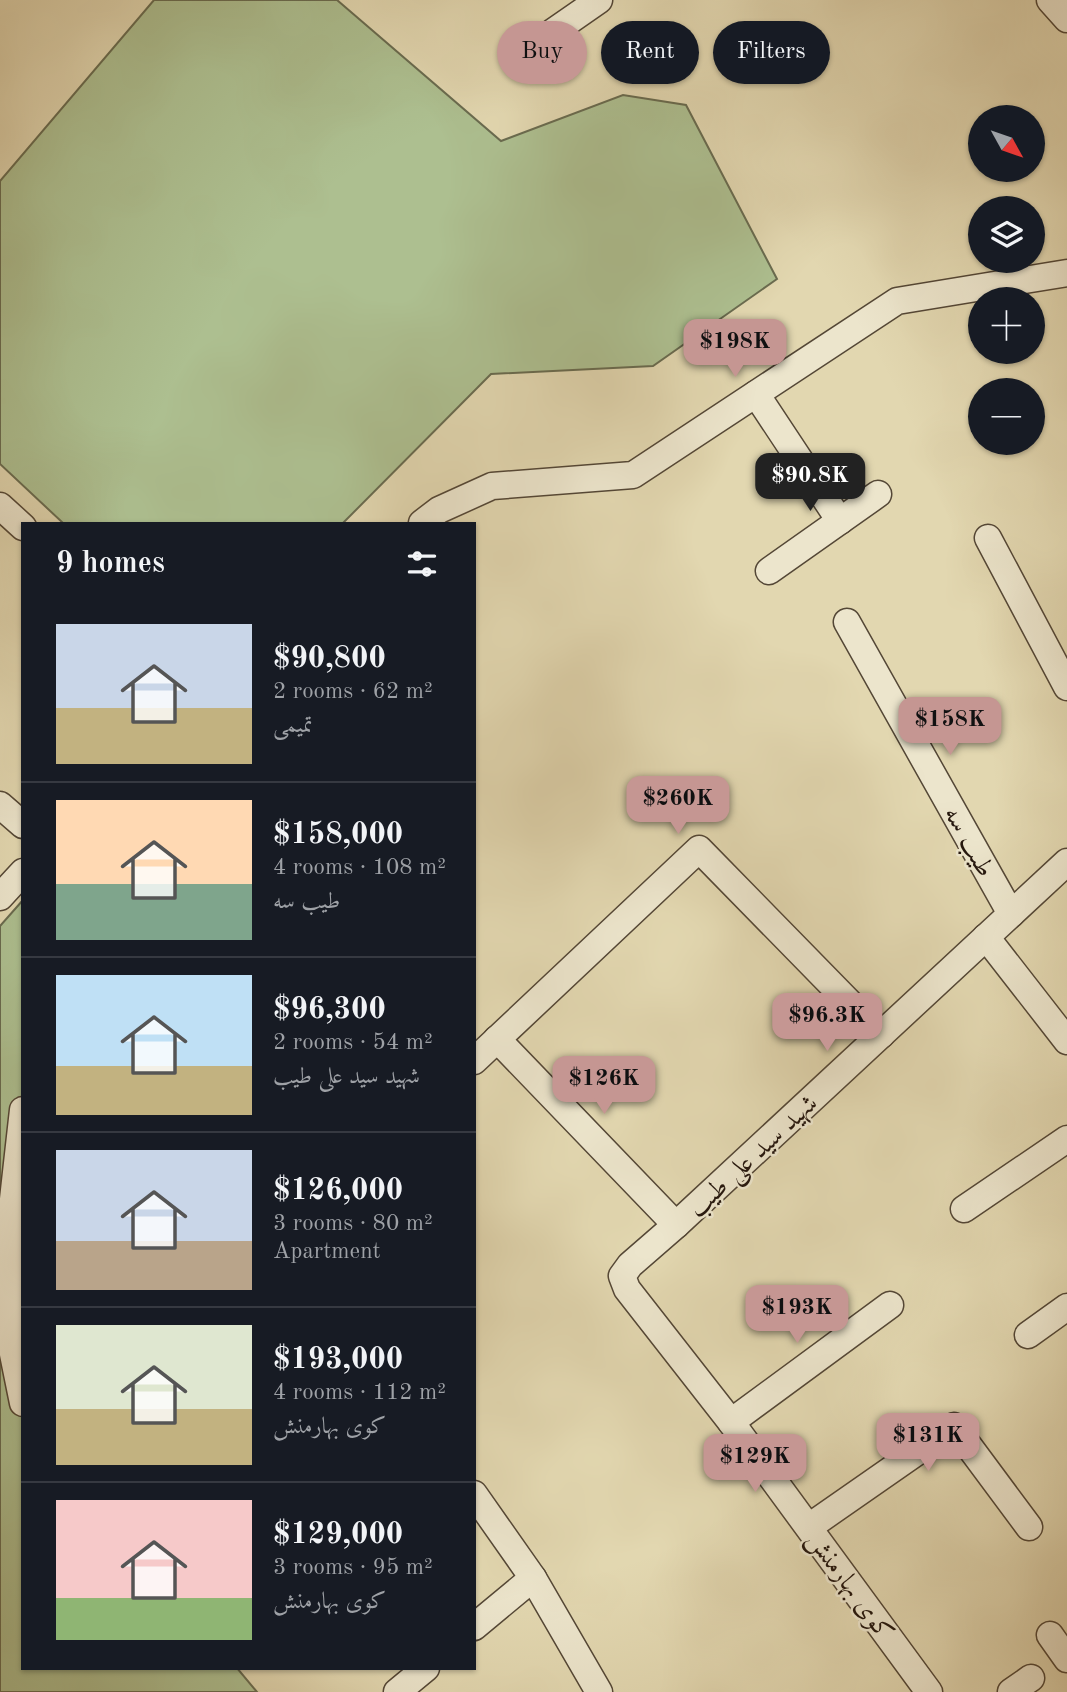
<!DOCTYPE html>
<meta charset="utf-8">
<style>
:root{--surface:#171b24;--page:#242831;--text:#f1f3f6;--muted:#9ea1a6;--line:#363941;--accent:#c59692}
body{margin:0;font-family:"Old Standard TT",Amiri,serif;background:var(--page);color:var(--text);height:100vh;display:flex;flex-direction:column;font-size:26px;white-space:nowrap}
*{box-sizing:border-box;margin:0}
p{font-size:23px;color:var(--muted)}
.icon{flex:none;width:38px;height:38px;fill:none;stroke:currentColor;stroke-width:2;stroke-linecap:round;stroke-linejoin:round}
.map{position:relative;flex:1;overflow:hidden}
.panel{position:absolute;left:21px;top:522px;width:455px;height:1148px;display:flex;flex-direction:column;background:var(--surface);border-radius:0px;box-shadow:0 2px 5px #0004}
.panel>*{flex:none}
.banner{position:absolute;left:497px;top:21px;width:464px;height:63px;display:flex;gap:14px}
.needle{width:46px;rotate:130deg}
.controls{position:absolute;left:968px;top:105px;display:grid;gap:14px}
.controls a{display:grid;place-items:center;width:77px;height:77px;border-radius:50%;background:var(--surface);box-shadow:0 2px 5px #0004;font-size:35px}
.price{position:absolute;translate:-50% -60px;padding:0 16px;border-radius:14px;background:var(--accent);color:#111;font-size:23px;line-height:46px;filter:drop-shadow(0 2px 4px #0008)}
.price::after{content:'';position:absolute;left:50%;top:42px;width:21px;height:16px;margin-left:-10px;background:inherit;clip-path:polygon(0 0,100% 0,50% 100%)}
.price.active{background:#222;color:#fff}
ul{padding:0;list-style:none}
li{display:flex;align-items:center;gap:21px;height:175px;padding:0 35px}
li+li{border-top:2px solid var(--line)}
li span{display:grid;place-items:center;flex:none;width:196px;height:140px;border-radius:0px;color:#555}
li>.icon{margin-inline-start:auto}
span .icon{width:84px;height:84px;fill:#fffc;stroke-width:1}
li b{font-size:30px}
h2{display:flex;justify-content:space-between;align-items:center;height:84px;padding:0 35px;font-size:30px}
.pill{padding:0 24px;border-radius:32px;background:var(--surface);box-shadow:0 2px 5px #0004;font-size:24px;line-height:63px}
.pill.active{background:var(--accent);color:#111}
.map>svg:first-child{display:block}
.green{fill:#adbf90;stroke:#696b4f;stroke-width:2}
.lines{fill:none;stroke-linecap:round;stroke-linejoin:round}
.minor-casing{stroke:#544736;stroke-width:29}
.minor{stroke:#ece5cc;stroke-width:26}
.labels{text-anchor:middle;stroke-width:5;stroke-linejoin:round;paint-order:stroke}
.street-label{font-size:26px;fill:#25170e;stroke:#ece5cc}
</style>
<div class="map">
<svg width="1067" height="1692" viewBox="0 0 1067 1692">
<rect width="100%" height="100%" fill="#e2d7b0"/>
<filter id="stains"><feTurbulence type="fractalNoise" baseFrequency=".00286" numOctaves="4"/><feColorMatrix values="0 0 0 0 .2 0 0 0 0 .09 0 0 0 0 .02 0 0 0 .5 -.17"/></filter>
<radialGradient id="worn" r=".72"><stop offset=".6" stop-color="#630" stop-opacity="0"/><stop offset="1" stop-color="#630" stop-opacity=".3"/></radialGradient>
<g class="green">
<polygon points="154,0 337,0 501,141 623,95 686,105 777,279 653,366 491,374 343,523 63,523 0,464 0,181"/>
<polygon points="23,900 23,1668 237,1668 257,1692 0,1692 0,926"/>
</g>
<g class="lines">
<defs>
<g id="minor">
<polyline points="1050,0 1067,19"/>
<polyline points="553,32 599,0"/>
<polyline points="756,394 840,521"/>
<polyline points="0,506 23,527"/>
<polyline points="422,523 439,510 492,486 633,475 897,301 1067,273"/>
<polyline points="988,538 1067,687"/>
<polyline points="769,571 878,494"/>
<polyline points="847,622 1011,914"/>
<polyline points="0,805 23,825"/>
<polyline points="0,897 23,872"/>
<polyline points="986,937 1067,1041"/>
<polyline points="497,1039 676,1225"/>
<polyline points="474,1061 699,849 881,1035"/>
<polyline points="23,1110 11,1217 13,1354 23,1403"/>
<polyline points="964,1209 1067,1139"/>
<polyline points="1028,1335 1067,1307"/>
<polyline points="731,1422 890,1305"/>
<polyline points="474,1494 533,1578 599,1692"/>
<polyline points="809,1527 954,1426 1029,1527"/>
<polyline points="474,1627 533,1578"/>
<polyline points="1050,1635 1067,1659"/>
<polyline points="397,1692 426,1668"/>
<polyline points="929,1692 731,1422 627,1289 622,1276 630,1265 676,1225 1067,862"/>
<polyline points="1011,1692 1031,1678"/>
</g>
</defs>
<use href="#minor" class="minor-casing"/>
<use href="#minor" class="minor"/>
</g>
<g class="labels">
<g class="street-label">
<text transform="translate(970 841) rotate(61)" y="9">طیب سه</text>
<text transform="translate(752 1155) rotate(-43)" y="9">شهید سید علی طیب</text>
<text transform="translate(851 1585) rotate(54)" y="9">کوی بهارمنش</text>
</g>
</g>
<rect width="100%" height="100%" filter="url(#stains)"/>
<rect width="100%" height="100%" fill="url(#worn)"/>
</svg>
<div class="controls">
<a><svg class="needle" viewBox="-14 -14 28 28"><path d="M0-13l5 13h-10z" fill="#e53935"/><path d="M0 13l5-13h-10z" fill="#9ea1a6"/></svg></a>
<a><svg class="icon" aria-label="layers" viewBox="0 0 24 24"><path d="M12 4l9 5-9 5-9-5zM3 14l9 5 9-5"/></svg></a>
<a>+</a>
<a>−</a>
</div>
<b class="price" style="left:735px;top:379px">$198K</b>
<b class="price active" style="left:810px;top:513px">$90.8K</b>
<b class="price" style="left:950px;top:757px">$158K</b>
<b class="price" style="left:678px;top:836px">$260K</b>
<b class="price" style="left:827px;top:1053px">$96.3K</b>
<b class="price" style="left:604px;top:1116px">$126K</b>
<b class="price" style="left:797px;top:1345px">$193K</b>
<b class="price" style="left:928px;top:1473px">$131K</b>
<b class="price" style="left:755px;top:1494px">$129K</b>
<div class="banner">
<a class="pill active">Buy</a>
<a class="pill">Rent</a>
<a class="pill">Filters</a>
</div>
<section class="panel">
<h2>9 homes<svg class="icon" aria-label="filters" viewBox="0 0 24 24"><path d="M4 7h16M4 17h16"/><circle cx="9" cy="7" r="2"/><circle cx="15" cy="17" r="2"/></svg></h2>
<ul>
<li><span style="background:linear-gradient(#c9d6e8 60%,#c2b280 0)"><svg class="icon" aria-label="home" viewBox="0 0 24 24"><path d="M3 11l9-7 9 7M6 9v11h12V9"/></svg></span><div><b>$90,800</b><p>2 rooms · 62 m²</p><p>تمیمی</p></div></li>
<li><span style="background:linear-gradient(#ffd9b3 60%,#7fa58c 0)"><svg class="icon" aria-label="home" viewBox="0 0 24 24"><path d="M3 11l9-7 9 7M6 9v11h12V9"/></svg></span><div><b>$158,000</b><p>4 rooms · 108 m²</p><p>طیب سه</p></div></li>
<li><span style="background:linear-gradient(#bfe0f5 65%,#c2b280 0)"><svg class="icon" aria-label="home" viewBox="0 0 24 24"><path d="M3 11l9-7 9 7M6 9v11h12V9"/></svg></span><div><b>$96,300</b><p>2 rooms · 54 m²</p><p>شهید سید علی طیب</p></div></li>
<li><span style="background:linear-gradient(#c9d6e8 65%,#b9a48a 0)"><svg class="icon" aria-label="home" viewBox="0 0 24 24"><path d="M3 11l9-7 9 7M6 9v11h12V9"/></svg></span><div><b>$126,000</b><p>3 rooms · 80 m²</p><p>Apartment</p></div></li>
<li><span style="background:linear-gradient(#dfe7d0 60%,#c2b280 0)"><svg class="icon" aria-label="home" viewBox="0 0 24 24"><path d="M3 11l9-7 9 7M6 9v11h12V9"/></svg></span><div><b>$193,000</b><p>4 rooms · 112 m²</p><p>کوی بهارمنش</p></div></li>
<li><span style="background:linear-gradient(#f6c9c9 70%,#8fb573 0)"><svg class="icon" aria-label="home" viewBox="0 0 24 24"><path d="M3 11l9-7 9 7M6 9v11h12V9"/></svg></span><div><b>$129,000</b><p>3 rooms · 95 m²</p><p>کوی بهارمنش</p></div></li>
</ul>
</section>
</div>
